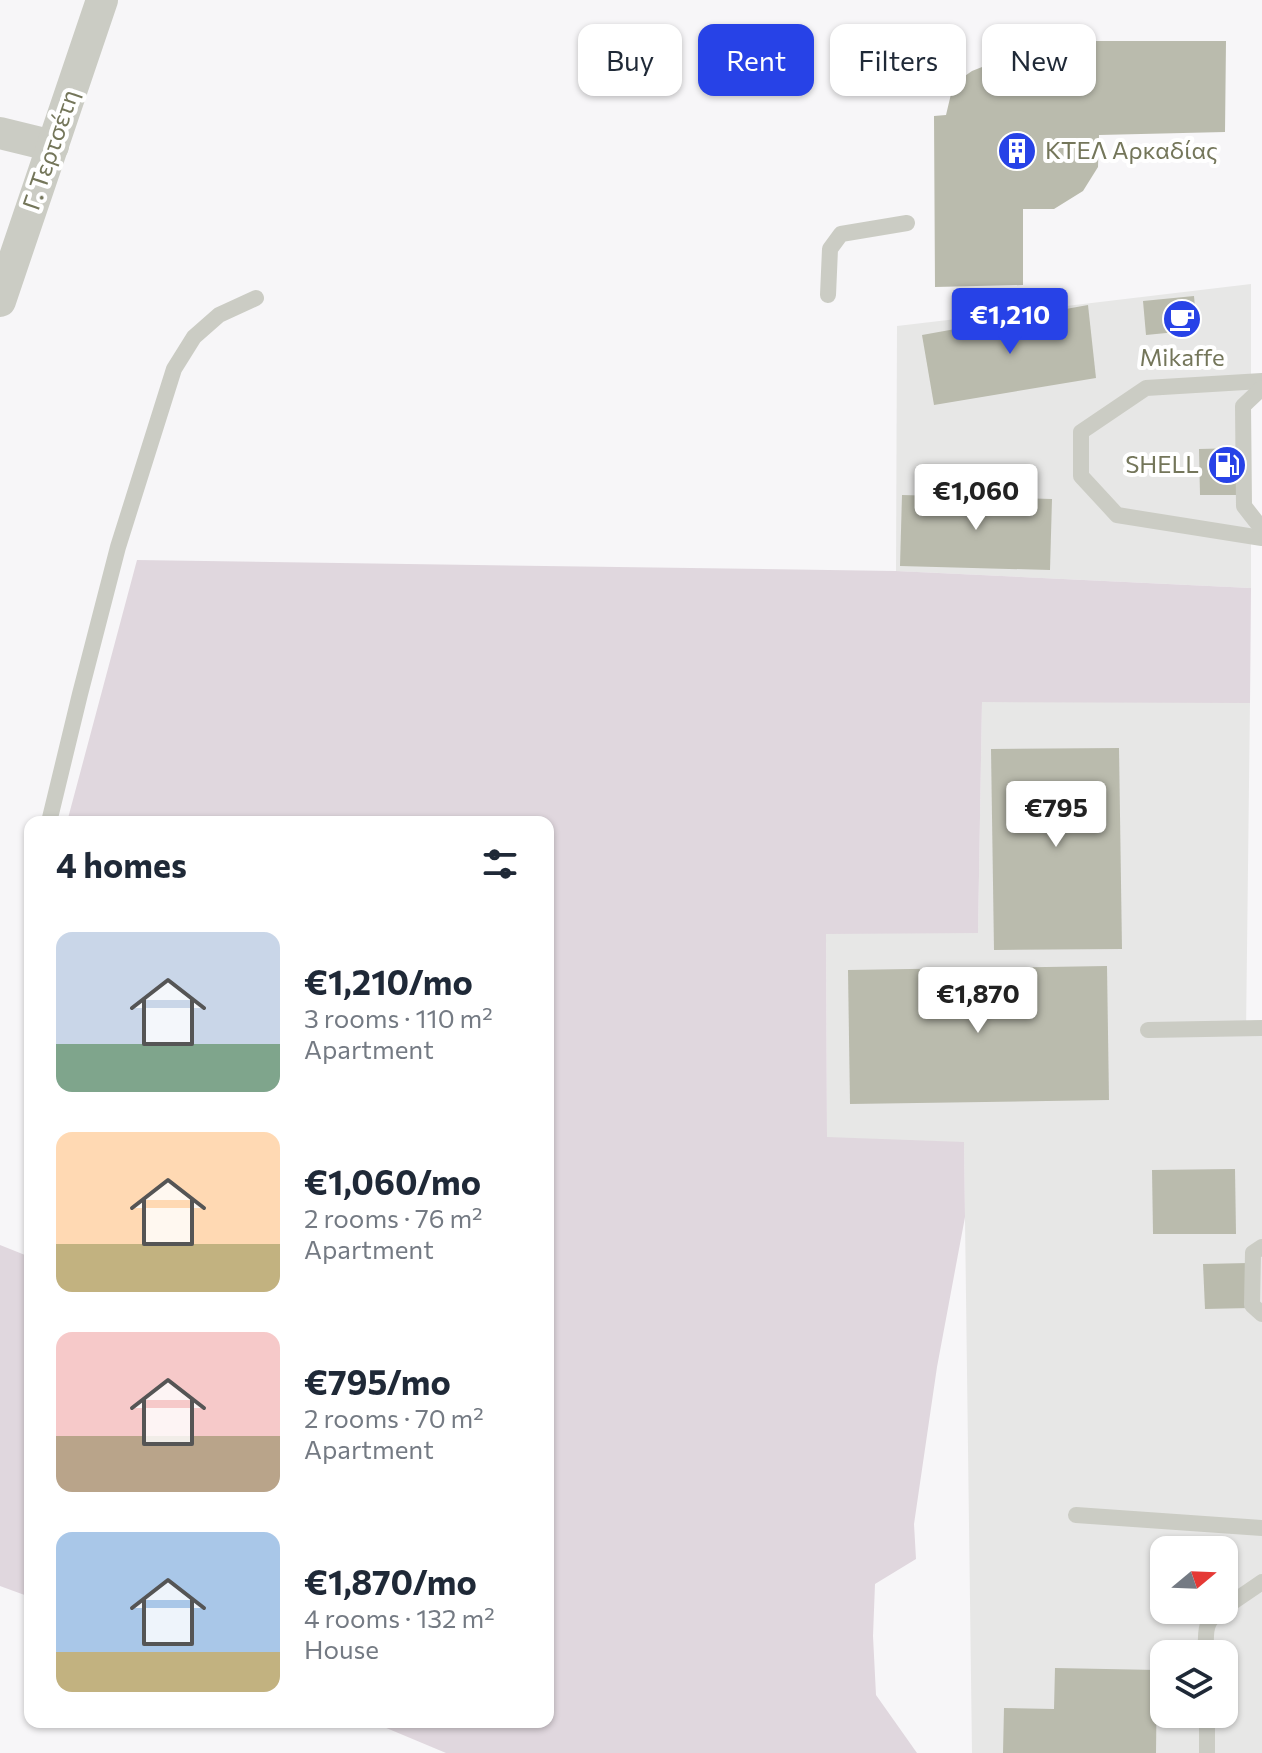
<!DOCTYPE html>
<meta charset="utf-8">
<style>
:root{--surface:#fff;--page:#f2f2f3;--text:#1f2937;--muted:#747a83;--accent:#2742e7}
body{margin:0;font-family:Commissioner,sans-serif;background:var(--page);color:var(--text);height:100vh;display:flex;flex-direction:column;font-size:30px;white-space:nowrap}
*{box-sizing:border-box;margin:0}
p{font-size:26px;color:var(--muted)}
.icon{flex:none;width:44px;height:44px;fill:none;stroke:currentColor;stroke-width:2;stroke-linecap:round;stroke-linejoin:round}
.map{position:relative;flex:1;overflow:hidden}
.side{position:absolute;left:24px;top:816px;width:530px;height:912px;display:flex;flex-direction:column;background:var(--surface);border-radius:16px;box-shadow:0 2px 6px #0004}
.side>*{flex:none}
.hud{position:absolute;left:578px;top:24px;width:564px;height:72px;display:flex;gap:16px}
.needle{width:52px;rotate:71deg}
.buttons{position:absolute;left:1150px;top:1536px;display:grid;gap:16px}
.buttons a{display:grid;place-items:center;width:88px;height:88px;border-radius:16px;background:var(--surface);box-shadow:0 2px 6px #0004;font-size:40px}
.price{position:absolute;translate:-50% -68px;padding:0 18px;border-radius:8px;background:#fff;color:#222;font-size:26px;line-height:52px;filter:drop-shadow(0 2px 4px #0008)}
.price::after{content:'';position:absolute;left:50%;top:48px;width:24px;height:18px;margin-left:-12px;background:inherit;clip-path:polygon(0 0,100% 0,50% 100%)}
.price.on{background:var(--accent);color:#fff}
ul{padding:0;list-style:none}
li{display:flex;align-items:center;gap:24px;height:200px;padding:0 32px}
li span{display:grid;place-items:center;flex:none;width:224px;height:160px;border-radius:16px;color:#555}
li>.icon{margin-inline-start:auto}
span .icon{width:96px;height:96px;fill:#fffc;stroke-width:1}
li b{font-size:34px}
h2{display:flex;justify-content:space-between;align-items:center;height:96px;padding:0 32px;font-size:34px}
.tag{padding:0 28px;border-radius:16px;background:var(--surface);box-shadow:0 2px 6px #0004;font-size:28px;line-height:72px}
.tag.on{background:var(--accent);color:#fff}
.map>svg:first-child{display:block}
.built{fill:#e7e7e6;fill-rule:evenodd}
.green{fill:#e0d7de}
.building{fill:#babbad}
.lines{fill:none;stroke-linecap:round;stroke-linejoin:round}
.lane{stroke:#cbccc4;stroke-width:16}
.street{stroke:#cbccc4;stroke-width:32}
.labels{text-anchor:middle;stroke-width:8;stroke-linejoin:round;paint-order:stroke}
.street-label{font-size:24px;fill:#74765a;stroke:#fff}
.poi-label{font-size:24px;fill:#74765a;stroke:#fff;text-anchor:start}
</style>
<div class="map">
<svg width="1262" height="1753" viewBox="0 0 1262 1753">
<rect width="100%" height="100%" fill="#f7f6f8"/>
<g class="built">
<polygon points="1251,284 1251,588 896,571 897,326"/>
<path d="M982 701 1250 702 1246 1034H1262V1753H972L964 1143 827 1138 826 933 978 932ZM1164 1550H1224V1610H1164ZM1164 1654H1224V1714H1164Z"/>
</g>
<g class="green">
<polygon points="137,560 896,571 1251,588 1250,703 982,702 978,933 826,934 827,1137 964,1142 965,1217 937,1367 914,1524 916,1559 875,1584 873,1636 876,1695 917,1753 446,1753 372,1722 548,1722 548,822 67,822"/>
<polygon points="0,1245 30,1257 30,1597 0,1586"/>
</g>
<g class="building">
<polygon points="1036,41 1226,41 1225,132 1099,135 1098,167 1083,191 1054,209 1023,209 1023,285 935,287 934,116 946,115 951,94 959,80 972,71 992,63 1016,61 1035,64"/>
<polygon points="1194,296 1197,330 1146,335 1143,301"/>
<polygon points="1088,305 1096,378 934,405 922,335"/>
<polygon points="1239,448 1240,495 1200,495 1199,449"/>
<polygon points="902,495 1052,499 1050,570 900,566"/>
<polygon points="1119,748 1122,949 994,950 991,749"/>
<polygon points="1107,966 1109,1100 850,1104 848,970"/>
<polygon points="1235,1169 1236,1234 1153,1234 1152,1170"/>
<polygon points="1248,1263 1250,1308 1205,1309 1203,1264"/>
<polygon points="1055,1668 1157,1670 1156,1753 1003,1753 1004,1708 1054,1709"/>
</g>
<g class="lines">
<g class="lane">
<polyline points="828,295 830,249 841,234 907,223"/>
<polyline points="1262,381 1146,388 1081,432 1081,476 1117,515 1262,538"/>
<polyline points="1262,388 1243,406 1244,506 1262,529"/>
<polyline points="49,822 80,694 118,547 174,369 194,337 219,315 256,298"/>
<polyline points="1148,1030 1262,1028"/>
<polyline points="1262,1247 1253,1253 1252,1305 1262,1314"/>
<polyline points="1076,1515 1262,1528"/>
<polyline points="1224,1608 1262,1582"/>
<path d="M1206 1654C1206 1634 1203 1623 1220 1610"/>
<polyline points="1207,1714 1207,1753"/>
</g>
<g class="street">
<polyline points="0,133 53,146"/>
<polyline points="0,301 102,0"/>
</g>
</g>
<defs>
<symbol id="building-disc" viewBox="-11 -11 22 22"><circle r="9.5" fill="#2742e7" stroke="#fff"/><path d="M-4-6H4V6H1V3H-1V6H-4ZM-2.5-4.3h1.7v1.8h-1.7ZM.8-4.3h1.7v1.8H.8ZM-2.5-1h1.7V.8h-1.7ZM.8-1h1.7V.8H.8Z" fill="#fff"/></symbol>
<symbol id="cafe-disc" viewBox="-11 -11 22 22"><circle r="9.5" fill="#2742e7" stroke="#fff"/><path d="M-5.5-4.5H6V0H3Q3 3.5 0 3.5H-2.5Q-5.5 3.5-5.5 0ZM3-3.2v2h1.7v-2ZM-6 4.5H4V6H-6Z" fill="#fff"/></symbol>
<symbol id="fuel-disc" viewBox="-11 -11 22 22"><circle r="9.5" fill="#2742e7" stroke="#fff"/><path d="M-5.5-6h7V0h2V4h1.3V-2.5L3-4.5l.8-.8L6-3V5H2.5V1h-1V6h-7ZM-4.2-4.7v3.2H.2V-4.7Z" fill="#fff"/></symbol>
</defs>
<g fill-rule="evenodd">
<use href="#building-disc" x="995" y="129" width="44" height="44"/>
<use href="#cafe-disc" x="1160" y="297" width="44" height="44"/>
<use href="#fuel-disc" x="1205" y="443" width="44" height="44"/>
</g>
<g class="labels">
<g class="street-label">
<text transform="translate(51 150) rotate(-71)" y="8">Γ. Τερτσέτη</text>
</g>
<g class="poi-label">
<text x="1045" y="159">ΚΤΕΛ Αρκαδίας</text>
<text x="1182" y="366" text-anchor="middle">Mikaffe</text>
<text x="1199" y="473" text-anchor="end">SHELL</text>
</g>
</g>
</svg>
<div class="buttons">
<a><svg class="needle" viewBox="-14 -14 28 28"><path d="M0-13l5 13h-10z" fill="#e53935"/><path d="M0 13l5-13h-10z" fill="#747a83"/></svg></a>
<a><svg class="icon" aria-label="layers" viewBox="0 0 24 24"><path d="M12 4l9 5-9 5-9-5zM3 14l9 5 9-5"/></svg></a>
</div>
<b class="price on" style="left:1010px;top:356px">€1,210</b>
<b class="price" style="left:976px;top:532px">€1,060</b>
<b class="price" style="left:1056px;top:849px">€795</b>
<b class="price" style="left:978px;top:1035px">€1,870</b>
<div class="hud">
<a class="tag">Buy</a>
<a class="tag on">Rent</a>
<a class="tag">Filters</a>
<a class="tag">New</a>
</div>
<section class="side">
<h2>4 homes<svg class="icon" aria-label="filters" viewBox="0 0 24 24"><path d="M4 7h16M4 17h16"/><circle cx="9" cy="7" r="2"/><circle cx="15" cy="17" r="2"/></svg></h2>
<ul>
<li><span style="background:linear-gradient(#c9d6e8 70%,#7fa58c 0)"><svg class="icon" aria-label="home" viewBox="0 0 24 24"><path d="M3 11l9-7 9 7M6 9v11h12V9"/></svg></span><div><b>€1,210/mo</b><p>3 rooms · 110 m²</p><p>Apartment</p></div></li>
<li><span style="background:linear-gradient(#ffd9b3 70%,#c2b280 0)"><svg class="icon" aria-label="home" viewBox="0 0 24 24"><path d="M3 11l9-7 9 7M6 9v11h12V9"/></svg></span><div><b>€1,060/mo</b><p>2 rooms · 76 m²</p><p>Apartment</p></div></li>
<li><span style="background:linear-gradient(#f6c9c9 65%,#b9a48a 0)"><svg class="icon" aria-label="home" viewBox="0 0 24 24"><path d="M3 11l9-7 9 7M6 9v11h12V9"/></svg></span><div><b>€795/mo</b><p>2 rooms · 70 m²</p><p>Apartment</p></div></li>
<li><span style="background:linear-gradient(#a9c7e8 75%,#c2b280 0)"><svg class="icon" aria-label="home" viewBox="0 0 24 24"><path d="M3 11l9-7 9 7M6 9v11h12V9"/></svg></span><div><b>€1,870/mo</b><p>4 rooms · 132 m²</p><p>House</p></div></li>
</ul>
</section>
</div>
